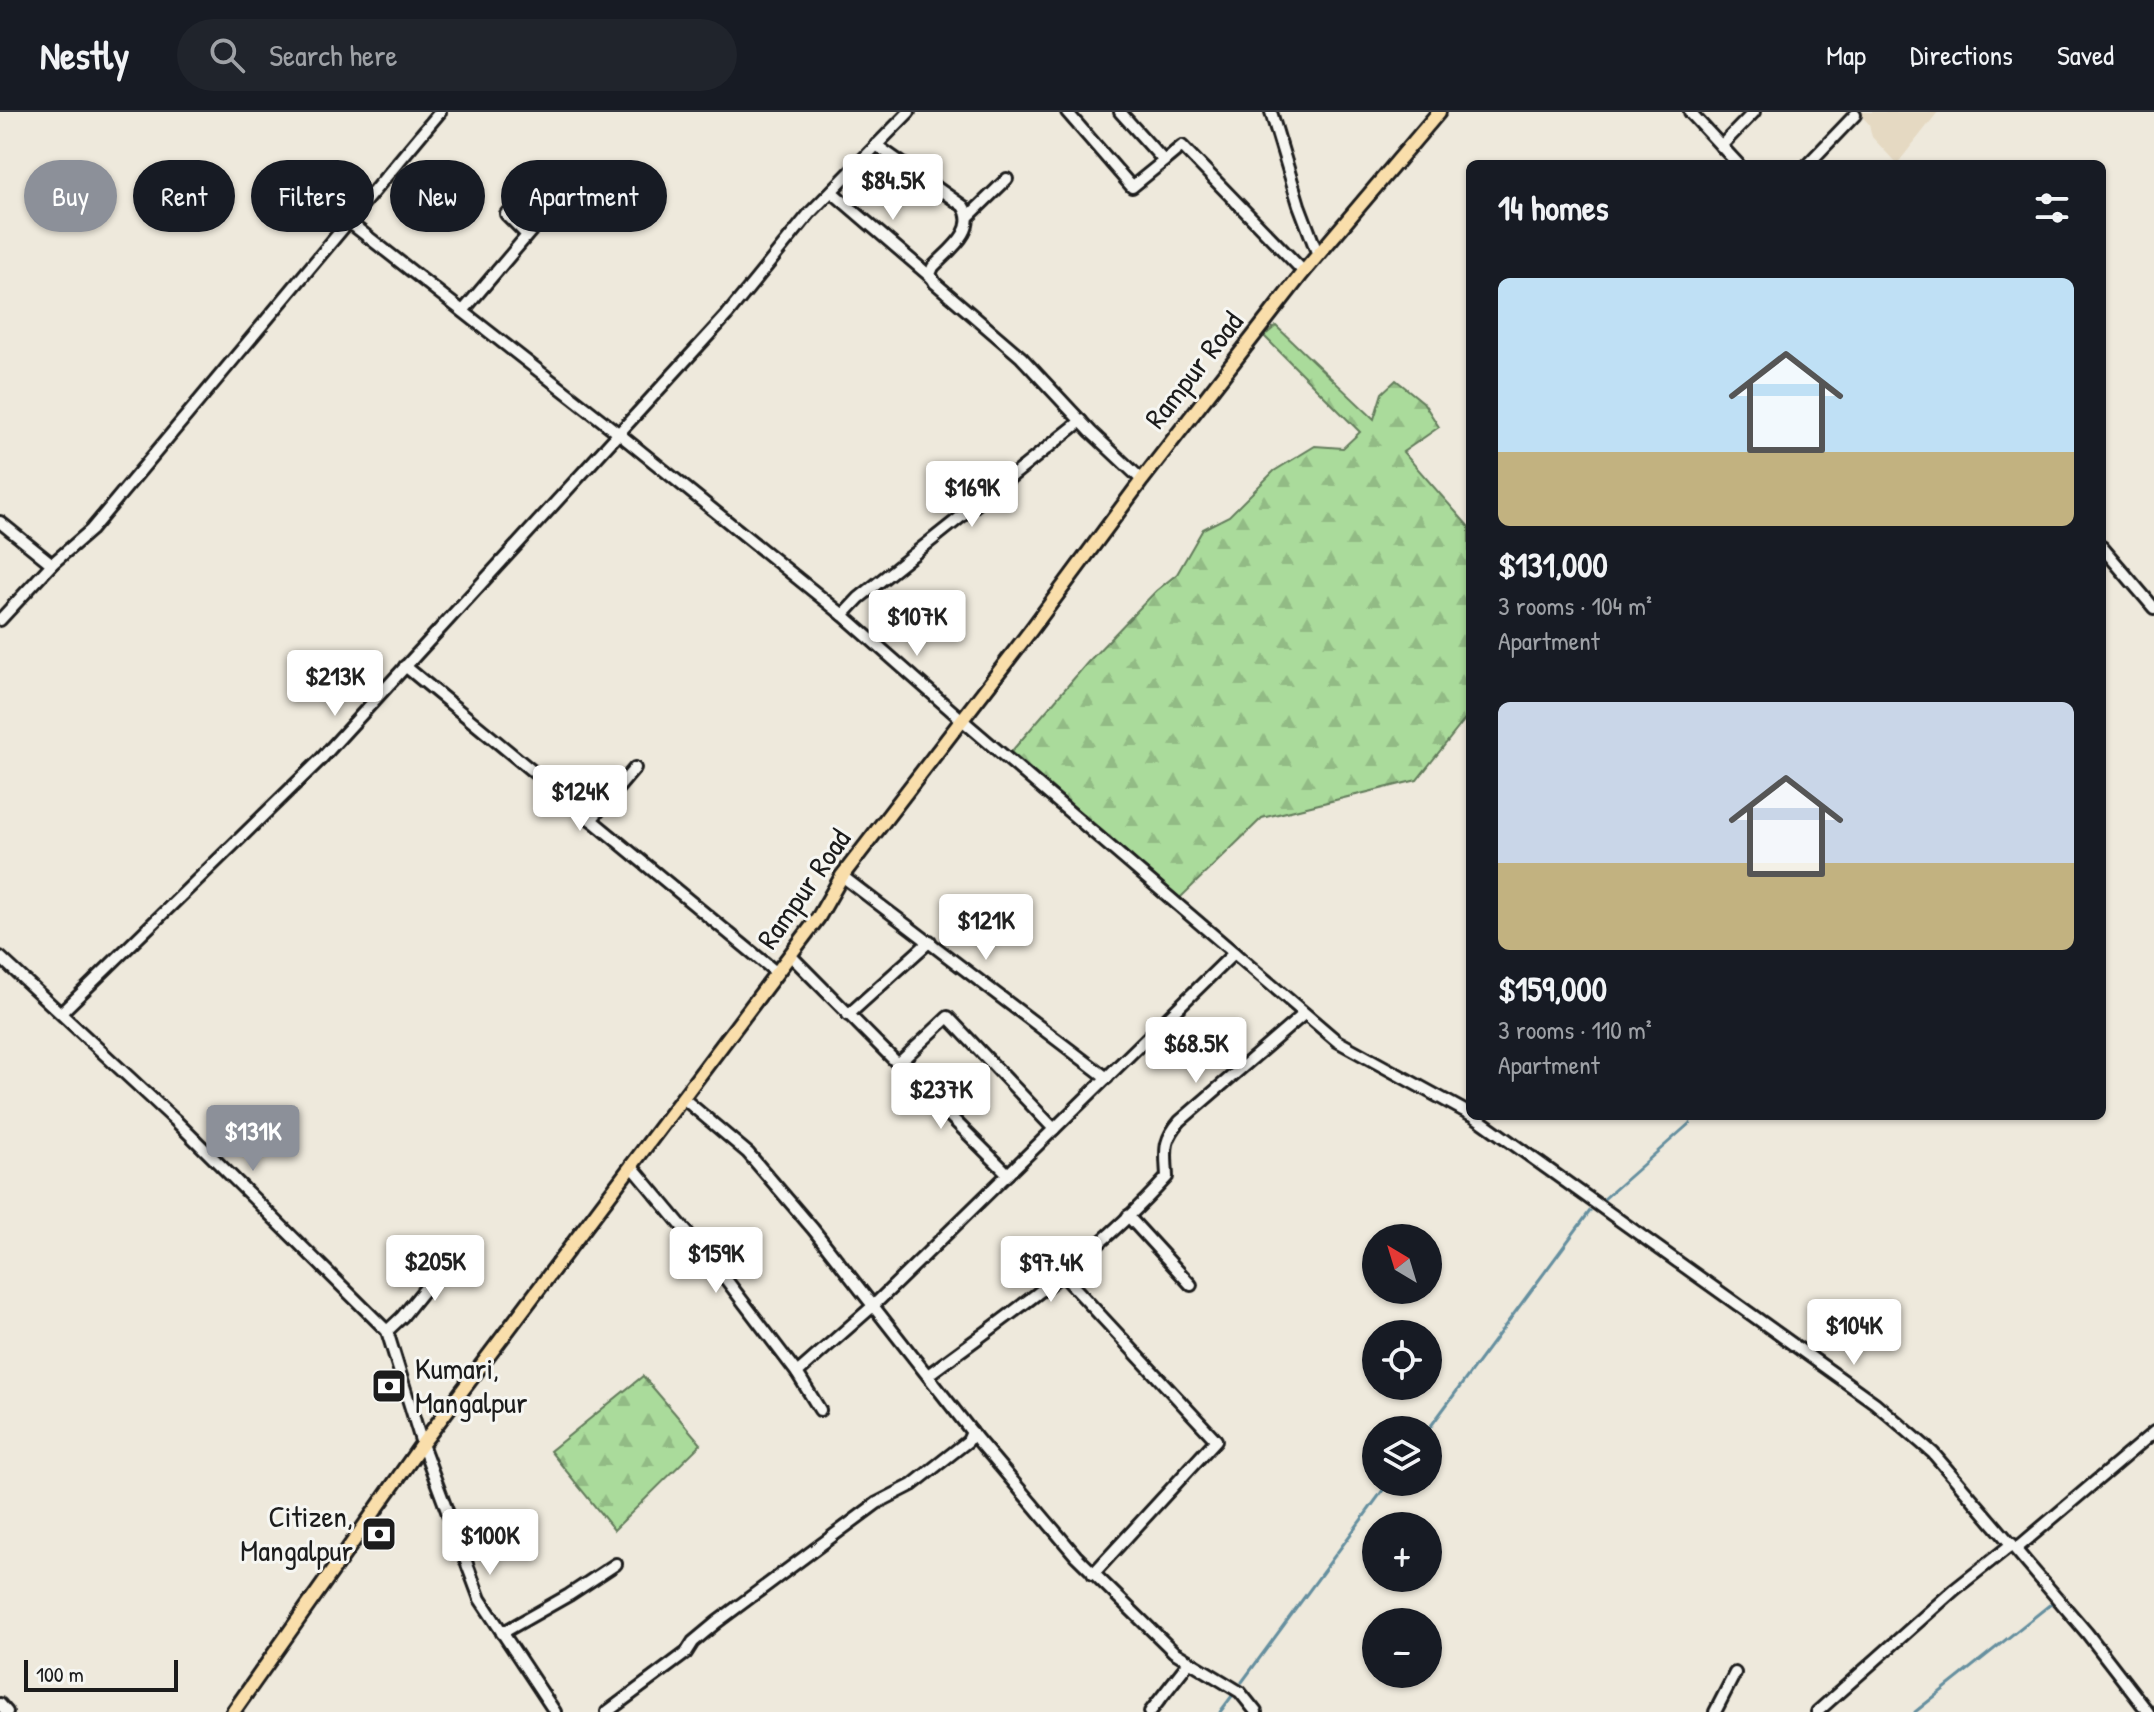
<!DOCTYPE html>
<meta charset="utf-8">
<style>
:root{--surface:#171b24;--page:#20242c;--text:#f1f3f6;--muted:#9ea1a6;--line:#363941;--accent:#8c9099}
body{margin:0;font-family:"Patrick Hand",sans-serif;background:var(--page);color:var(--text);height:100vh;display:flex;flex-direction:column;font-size:30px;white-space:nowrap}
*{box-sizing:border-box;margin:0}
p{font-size:26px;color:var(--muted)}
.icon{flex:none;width:44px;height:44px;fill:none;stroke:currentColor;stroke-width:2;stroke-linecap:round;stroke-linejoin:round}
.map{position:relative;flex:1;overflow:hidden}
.drawer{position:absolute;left:1466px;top:48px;width:640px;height:960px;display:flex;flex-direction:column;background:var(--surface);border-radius:12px;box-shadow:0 2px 6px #0004}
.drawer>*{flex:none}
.top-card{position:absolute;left:24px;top:48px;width:760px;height:72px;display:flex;gap:16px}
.needle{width:52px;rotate:322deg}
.fabs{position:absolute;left:1362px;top:1112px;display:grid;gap:16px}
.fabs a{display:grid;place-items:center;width:80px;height:80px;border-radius:50%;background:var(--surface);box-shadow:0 2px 6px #0004;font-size:40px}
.scale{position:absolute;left:24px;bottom:20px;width:154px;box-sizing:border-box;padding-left:8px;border:4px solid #1c1c1c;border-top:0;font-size:22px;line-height:28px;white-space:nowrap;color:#1c1c1c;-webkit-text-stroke:6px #f6f6f2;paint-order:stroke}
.price{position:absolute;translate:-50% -68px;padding:0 18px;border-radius:8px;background:#fff;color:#222;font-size:26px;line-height:52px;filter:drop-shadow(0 2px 4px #0008)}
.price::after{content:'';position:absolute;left:50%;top:48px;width:24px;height:18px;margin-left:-12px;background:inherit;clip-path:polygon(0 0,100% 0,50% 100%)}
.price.active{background:var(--accent);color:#fff}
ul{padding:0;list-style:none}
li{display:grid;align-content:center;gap:16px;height:424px;padding:0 32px}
li span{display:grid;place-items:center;height:248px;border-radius:12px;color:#555}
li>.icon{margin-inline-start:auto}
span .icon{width:144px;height:144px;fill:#fffc;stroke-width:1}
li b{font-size:34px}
h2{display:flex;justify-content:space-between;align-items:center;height:96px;padding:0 32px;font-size:34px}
.tag{padding:0 28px;border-radius:36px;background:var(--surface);box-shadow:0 2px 6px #0004;font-size:28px;line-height:72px}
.tag.active{background:var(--accent);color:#fff}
header{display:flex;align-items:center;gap:48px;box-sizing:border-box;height:112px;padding:0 40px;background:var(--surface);border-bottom:2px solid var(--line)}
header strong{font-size:38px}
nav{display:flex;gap:44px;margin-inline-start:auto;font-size:28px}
.search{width:560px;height:72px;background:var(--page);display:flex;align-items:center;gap:20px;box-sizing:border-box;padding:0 28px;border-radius:44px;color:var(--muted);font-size:30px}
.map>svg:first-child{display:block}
.built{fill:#e5d9c2}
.forest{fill:url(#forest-firs);stroke:#637c5c;stroke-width:2}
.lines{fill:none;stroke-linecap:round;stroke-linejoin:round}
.stream{stroke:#658f9f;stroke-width:3}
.minor-casing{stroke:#1c1c1c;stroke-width:16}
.major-casing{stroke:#1c1c1c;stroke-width:18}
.minor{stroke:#f6f6f2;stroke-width:10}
.major{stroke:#f9deab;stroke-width:12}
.labels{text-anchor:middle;stroke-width:6;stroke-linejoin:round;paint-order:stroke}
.street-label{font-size:30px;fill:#1c1c1c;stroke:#f6f6f2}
.poi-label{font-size:30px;fill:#1c1c1c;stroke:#f6f6f2;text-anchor:start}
</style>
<header>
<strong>Nestly</strong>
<div class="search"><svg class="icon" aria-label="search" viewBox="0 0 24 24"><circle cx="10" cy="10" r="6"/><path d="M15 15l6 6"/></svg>Search here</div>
<nav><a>Map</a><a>Directions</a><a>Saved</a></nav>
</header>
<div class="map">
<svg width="2154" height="1600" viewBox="0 0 2154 1600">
<defs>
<pattern id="forest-firs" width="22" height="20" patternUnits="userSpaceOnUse" patternTransform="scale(2)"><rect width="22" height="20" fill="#aadb9b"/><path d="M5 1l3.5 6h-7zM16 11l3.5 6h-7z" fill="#92bb85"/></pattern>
</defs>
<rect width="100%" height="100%" fill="#eee9dc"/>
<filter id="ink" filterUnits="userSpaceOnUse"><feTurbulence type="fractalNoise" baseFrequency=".0125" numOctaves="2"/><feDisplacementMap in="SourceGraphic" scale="16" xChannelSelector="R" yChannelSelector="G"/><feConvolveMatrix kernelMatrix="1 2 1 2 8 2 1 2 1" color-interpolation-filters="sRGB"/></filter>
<g filter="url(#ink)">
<polygon class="built" points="1858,0 1938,0 1897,52 1872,25 1869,12"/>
<g class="forest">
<polygon points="1276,214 1374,307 1382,281 1396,268 1423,290 1439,315 1403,340 1469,415 1470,601 1417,668 1262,706 1180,786 1011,640 1088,550 1156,479 1177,462 1203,417 1229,404 1274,359 1315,334 1343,336 1360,320 1264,224"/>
<polygon points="643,1264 701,1332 614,1418 550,1339"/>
</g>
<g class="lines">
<g class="stream">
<polyline points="1604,1087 1690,1011"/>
<polyline points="1428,1318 1590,1099"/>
<polyline points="1242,1570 1389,1370"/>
<polyline points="1220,1600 1232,1584"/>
<polyline points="1915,1600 2052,1491"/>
</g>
<defs>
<g id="minor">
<polyline points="1067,0 1132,75 1164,49"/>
<polyline points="1120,0 1164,49 1182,34 1304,160"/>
<polyline points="1271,0 1299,93 1318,143"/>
<polyline points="1690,0 1738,52"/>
<path d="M876 33 963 94C979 118 949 138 933 155L930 162 935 171 1021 245 1091 320 1142 368"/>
<polyline points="1721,34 1754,0"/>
<polyline points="1808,52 1855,3"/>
<polyline points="832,80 932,166"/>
<polyline points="506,102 527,123"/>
<polyline points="969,104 1007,67"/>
<polyline points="349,110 618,321 843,503 961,607 1337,929 1470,1002"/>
<polyline points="463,199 536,113"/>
<polyline points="0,410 52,452"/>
<polyline points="2102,435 2154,496"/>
<polyline points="843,503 859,486 1081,309"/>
<polyline points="0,508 52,452 91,418 440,0"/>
<polyline points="405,554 777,861"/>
<polyline points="591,708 635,656"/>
<polyline points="842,764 1107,966"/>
<polyline points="790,843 898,952 948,905 1054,1017"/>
<polyline points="0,845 175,1008 387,1219 422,1332 480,1487 555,1600"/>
<polyline points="62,900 320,648 727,203 809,102 909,0"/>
<polyline points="848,903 930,829"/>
<polyline points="898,952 1008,1062"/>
<polyline points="684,987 748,1041 813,1117 978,1328 1076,1444 1174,1540 1240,1580 1256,1600"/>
<polyline points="1474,1004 1875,1291 1933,1341 2087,1521 2148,1600"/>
<polyline points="631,1053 725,1166 797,1261 820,1298"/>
<polyline points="1128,1104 1191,1173"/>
<polyline points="1062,1162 1216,1328 1093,1462"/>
<polyline points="387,1219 402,1205 456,1138"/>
<polyline points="797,1261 873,1194 1234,841"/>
<path d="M928 1263C1010 1202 1098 1142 1167 1065 1166 1039 1162 1030 1180 1009L1304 902"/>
<polyline points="2016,1437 2154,1320"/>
<polyline points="502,1521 569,1483 616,1452"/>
<polyline points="0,1592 7,1600"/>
<polyline points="607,1600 686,1541 693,1530 717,1510 877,1391 912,1373 968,1329 972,1320"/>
<polyline points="1150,1600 1189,1550"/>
<polyline points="1715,1600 1735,1561"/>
<polyline points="1817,1600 1954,1478 2012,1432"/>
</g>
<polyline id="major" points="233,1600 422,1332 818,806 842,764 1031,518 1142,368 1301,163 1439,0"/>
</defs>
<use href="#minor" class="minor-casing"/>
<use href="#major" class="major-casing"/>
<use href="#minor" class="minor"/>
<use href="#major" class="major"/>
</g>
</g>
<defs>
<symbol id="bank-square" viewBox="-11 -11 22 22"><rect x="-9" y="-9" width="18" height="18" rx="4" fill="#1c1c1c" stroke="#f6f6f2"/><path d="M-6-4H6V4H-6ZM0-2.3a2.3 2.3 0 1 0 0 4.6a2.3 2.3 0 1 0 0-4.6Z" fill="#fff"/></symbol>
</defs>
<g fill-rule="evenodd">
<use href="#bank-square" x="369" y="1254" width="40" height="40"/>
<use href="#bank-square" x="359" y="1402" width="40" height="40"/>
</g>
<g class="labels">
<g class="street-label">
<text transform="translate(1194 258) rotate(-52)" y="10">Rampur Road</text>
<text transform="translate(804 777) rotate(-55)" y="10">Rampur Road</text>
</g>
<g class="poi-label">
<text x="415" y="1267">Kumari,<tspan x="415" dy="34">Mangalpur</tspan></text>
<text x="353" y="1415" text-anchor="end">Citizen,<tspan x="353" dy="34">Mangalpur</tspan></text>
</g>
</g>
</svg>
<div class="fabs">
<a><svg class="needle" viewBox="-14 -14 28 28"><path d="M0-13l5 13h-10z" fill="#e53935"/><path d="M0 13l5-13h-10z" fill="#9ea1a6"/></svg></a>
<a><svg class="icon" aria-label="locate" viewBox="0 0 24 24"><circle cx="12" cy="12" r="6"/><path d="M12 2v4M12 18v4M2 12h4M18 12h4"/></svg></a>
<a><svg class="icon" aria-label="layers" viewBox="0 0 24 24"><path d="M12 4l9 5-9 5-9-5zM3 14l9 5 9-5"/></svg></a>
<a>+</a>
<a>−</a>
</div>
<div class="scale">100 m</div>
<b class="price" style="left:893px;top:110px">$84.5K</b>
<b class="price" style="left:972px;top:417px">$169K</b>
<b class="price" style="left:917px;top:546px">$107K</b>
<b class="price" style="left:335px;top:606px">$213K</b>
<b class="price" style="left:580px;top:721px">$124K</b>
<b class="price" style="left:986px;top:850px">$121K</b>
<b class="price" style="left:1196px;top:973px">$68.5K</b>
<b class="price" style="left:941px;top:1019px">$237K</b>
<b class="price active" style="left:253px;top:1061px">$131K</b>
<b class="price" style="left:716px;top:1183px">$159K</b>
<b class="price" style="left:435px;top:1191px">$205K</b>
<b class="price" style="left:1051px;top:1192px">$97.4K</b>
<b class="price" style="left:1854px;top:1255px">$104K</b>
<b class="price" style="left:490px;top:1465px">$100K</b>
<div class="top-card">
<a class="tag active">Buy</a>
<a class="tag">Rent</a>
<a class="tag">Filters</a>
<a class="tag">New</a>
<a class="tag">Apartment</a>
</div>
<section class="drawer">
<h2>14 homes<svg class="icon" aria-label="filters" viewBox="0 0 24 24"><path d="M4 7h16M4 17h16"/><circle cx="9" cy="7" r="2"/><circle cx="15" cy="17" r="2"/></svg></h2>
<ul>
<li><span style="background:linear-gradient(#bfe0f5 70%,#c2b280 0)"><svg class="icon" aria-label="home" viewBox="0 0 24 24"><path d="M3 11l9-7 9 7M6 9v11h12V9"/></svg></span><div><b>$131,000</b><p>3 rooms · 104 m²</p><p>Apartment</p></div></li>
<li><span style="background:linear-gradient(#c9d6e8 65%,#c2b280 0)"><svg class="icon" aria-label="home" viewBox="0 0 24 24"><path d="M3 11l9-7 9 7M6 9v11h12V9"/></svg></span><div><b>$159,000</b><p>3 rooms · 110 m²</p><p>Apartment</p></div></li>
</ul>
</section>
</div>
